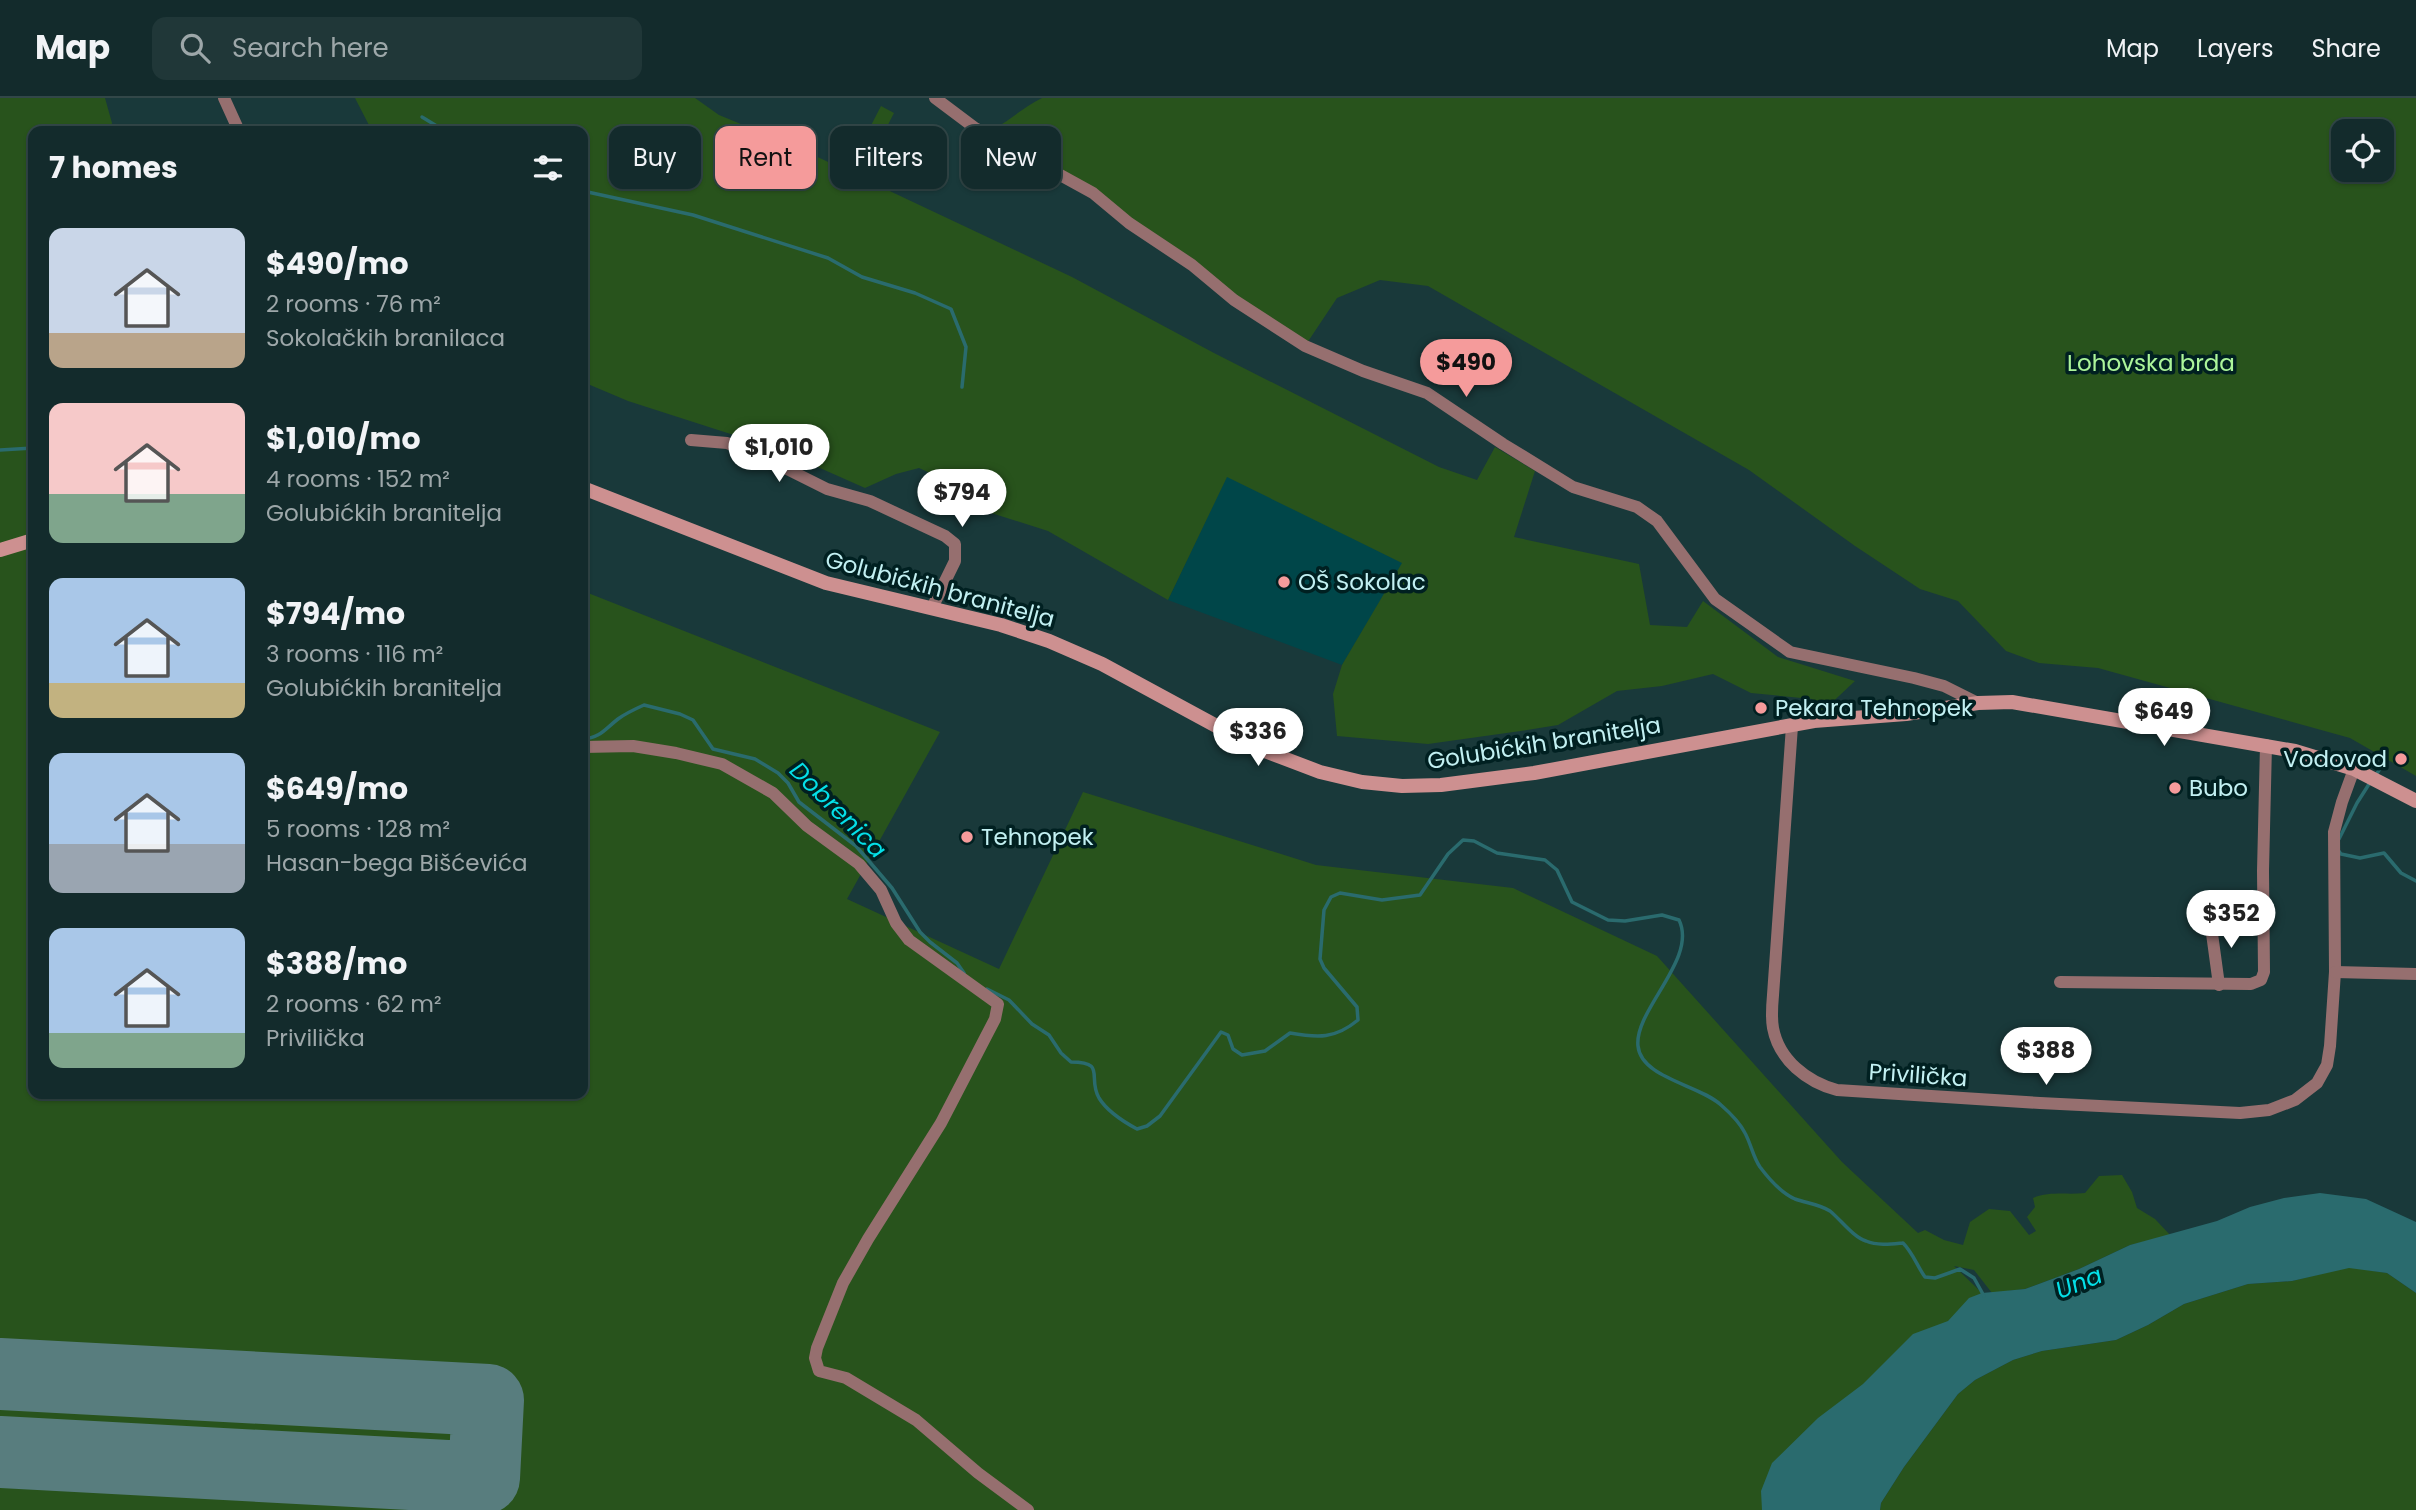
<!DOCTYPE html>
<meta charset="utf-8">
<style>
:root{--surface:#132b2c;--page:#203738;--text:#f1f3f6;--muted:#9da7a9;--line:#324748;--accent:#f59b9b}
body{margin:0;font-family:Poppins,sans-serif;background:var(--page);color:var(--text);height:100vh;display:flex;flex-direction:column;font-size:26px;white-space:nowrap}
*{box-sizing:border-box;margin:0}
p{font-size:23px;color:var(--muted)}
.icon{flex:none;width:38px;height:38px;fill:none;stroke:currentColor;stroke-width:2;stroke-linecap:round;stroke-linejoin:round}
.map{position:relative;flex:1;overflow:hidden}
.side{position:absolute;left:28px;top:28px;width:560px;height:973px;display:flex;flex-direction:column;background:var(--surface);border-radius:14px;box-shadow:0 2px 5px #0004,0 0 0 2px var(--line)}
.side>*{flex:none}
.guide{position:absolute;left:609px;top:28px;width:665px;height:63px;display:flex;gap:14px}
.controls{position:absolute;left:2331px;top:21px;display:grid;gap:14px}
.controls a{display:grid;place-items:center;width:63px;height:63px;border-radius:14px;background:var(--surface);box-shadow:0 2px 5px #0004,0 0 0 2px var(--line);font-size:35px}
.price{position:absolute;translate:-50% -60px;padding:0 16px;border-radius:24px;background:#fff;color:#222;font-size:23px;line-height:46px;filter:drop-shadow(0 2px 4px #0008)}
.price::after{content:'';position:absolute;left:50%;top:42px;width:21px;height:16px;margin-left:-10px;background:inherit;clip-path:polygon(0 0,100% 0,50% 100%)}
.price.on{background:var(--accent);color:#111}
ul{padding:0;list-style:none}
li{display:flex;align-items:center;gap:21px;height:175px;padding:0 21px}
li span{display:grid;place-items:center;flex:none;width:196px;height:140px;border-radius:14px;color:#555}
li>.icon{margin-inline-start:auto}
span .icon{width:84px;height:84px;fill:#fffc;stroke-width:1}
li b{font-size:30px}
h2{display:flex;justify-content:space-between;align-items:center;height:84px;padding:0 21px;font-size:30px}
.chip{padding:0 24px;border-radius:14px;background:var(--surface);box-shadow:0 2px 5px #0004,0 0 0 2px var(--line);font-size:24px;line-height:63px}
.chip.on{background:var(--accent);color:#111}
header{display:flex;align-items:center;gap:42px;box-sizing:border-box;height:98px;padding:0 35px;background:var(--surface);border-bottom:2px solid var(--line)}
header strong{font-size:33px}
nav{display:flex;gap:38px;margin-inline-start:auto;font-size:24px}
.search{width:490px;height:63px;background:var(--page);display:flex;align-items:center;gap:18px;box-sizing:border-box;padding:0 24px;border-radius:14px;color:var(--muted);font-size:26px}
.map>svg:first-child{display:block}
.built{fill:#004649}
.green{fill:#28531c;fill-rule:evenodd}
.water{fill:#2a6b6e}
.lines{fill:none;stroke-linecap:round;stroke-linejoin:round}
.stream{stroke:#2a6b6e;stroke-width:3.5}
.runway{stroke:#587d7e;stroke-width:72}
.street{stroke:#966f6f;stroke-width:12}
.secondary{stroke:#cd9090;stroke-width:14}
.poi-dot{fill:#f59b9b;stroke:#002021;stroke-width:2.5}
.labels{text-anchor:middle;stroke-width:7;stroke-linejoin:round;paint-order:stroke}
.park-label{font-size:23px;fill:#acf59a;stroke:#002021}
.poi-label{font-size:23px;fill:#c2f0f2;stroke:#002021;text-anchor:start}
.street-label{font-size:23px;fill:#c2f0f2;stroke:#002021}
.water-label{font-size:24px;font-style:italic;fill:#04e0e8;stroke:#002021}
</style>
<header>
<strong>Map</strong>
<div class="search"><svg class="icon" aria-label="search" viewBox="0 0 24 24"><circle cx="10" cy="10" r="6"/><path d="M15 15l6 6"/></svg>Search here</div>
<nav><a>Map</a><a>Layers</a><a>Share</a></nav>
</header>
<div class="map">
<svg width="2416" height="1412" viewBox="0 0 2416 1412">
<rect width="100%" height="100%" fill="#19393a"/>
<polygon class="built" points="1227,378 1403,465 1342,567 1168,502"/>
<g class="green">
<path d="M0 0H105L112 25 111 33H33V996H583V493L940 634 847 801 999 871 1083 694 1316 767 1513 790 1657 858 1842 1064 1918 1135 1925 1132 1944 1142 1963 1147 1970 1124 1989 1111 2010 1113 2029 1137 2036 1133 2027 1119 2035 1109 2033 1100C2050 1093 2067 1097 2085 1095L2099 1078 2122 1077 2132 1094 2137 1110 2155 1121 2171 1138 2130 1147 2079 1171 2025 1191 1992 1195 1974 1172 1954 1168 1982 1195 1837 1333 1777 1412H0Z"/>
<polygon points="355,0 695,0 719,17 790,46 1072,179 1214,255 1439,369 1477,382 1495,349 1535,373 1514,439 1639,466 1650,527 1687,529 1703,503 1778,559 1855,583 1824,612 1819,611 1812,601 1751,595 1713,576 1662,588 1617,593 1558,627 1527,632 1428,646 1337,638 1333,596 1342,567 1402,465 1227,379 1168,502 1048,433 966,407 941,380 919,370 896,376 865,390 777,351 628,303 583,284 583,33 372,33"/>
<path d="M1042 0H2416V678L2350 640 2098 570 2039 565 2006 553 1958 503 1920 491 1855 448 1749 372 1428 188 1380 182 1337 200 1305 248 1116 112 985 35C1007 26 1021 10 1042 0ZM2343 33H2382V72H2343Z"/>
<polygon points="881,8 894,15 875,52 862,45"/>
<polygon points="2349,1169 2387,1175 2416,1195 2416,1412 1880,1412 1881,1405 1904,1369 1958,1296 1975,1282 2013,1262 2042,1253 2116,1242 2148,1227 2184,1206 2248,1186 2292,1183"/>
</g>
<polygon class="water" points="2320,1095 2366,1101 2416,1124 2416,1195 2387,1175 2349,1170 2292,1183 2248,1186 2184,1206 2148,1227 2116,1242 2042,1253 2013,1262 1975,1282 1958,1296 1904,1369 1881,1405 1880,1412 1762,1412 1761,1393 1772,1365 1818,1320 1863,1286 1913,1236 1948,1223 1969,1200 1982,1195 2025,1191 2079,1171 2130,1147 2217,1123 2250,1109 2284,1100"/>
<g class="lines">
<g class="stream">
<polyline points="422,19 445,33"/>
<polyline points="583,93 693,117 828,160 862,179 915,195 951,211 966,249 962,289"/>
<polyline points="0,352 33,350"/>
<path d="M583 641C600 640 605 631 618 621 626 615 635 611 644 607L680 616 693 622 713 651 755 661 778 675 788 685 799 704 856 748 892 790 920 834 930 844 957 865 964 875"/>
<polyline points="2376,677 2386,661"/>
<polyline points="2339,741 2357,705 2371,683"/>
<polyline points="2338,752 2341,756 2360,760 2384,755 2401,775 2416,783"/>
<path d="M987 891 1009 902 1032 926 1049 937 1061 955 1071 964C1107 964 1087 979 1099 1000 1107 1013 1124 1024 1137 1031L1147 1028 1160 1018 1221 934 1228 937 1233 951 1242 957 1265 953 1290 935C1318 940 1335 941 1358 922L1357 909 1324 870 1320 861 1324 812 1331 799 1340 795 1382 802 1420 797 1448 756 1463 742 1474 743 1497 755 1545 762 1557 772 1572 804 1608 822 1625 823 1662 817 1679 822C1698 861 1634 912 1638 948 1641 980 1700 987 1721 1007 1729 1014 1740 1025 1745 1035 1751 1046 1753 1059 1760 1069 1769 1081 1781 1095 1795 1101 1806 1105 1819 1106 1830 1113 1841 1122 1853 1139 1866 1143 1878 1148 1892 1146 1903 1145 1913 1155 1917 1168 1925 1179L1935 1180 1960 1171 1974 1180 1984 1198"/>
</g>
<polyline class="runway" points="0,1276 488,1302 484,1380 0,1354"/>
<g class="street">
<polyline points="224,0 239,33"/>
<polyline points="935,0 975,30 1093,95 1129,125 1192,167 1234,202 1305,248 1363,273 1427,295 1503,346 1573,389 1637,409 1657,423 1715,501 1790,554 1914,580 1944,588 1978,605"/>
<polyline points="691,342 727,345 773,364 827,391 870,403 945,438 955,446 955,463 932,510"/>
<path d="M1792 628 1773 897C1772 908 1771 919 1773 930 1779 962 1807 984 1837 992L2040 1005 2240 1015 2269 1012 2295 1002 2317 985 2327 967 2330 948 2335 874 2334 734 2342 704 2354 671"/>
<polyline points="583,649 633,648 676,655 722,666 773,695 807,728 859,766 881,792 896,825 909,842 998,906 995,921 941,1025 868,1141 843,1185 817,1250 815,1260 819,1273 846,1280 916,1322 978,1375 1028,1412"/>
<polyline points="2210,821 2219,887"/>
<polyline points="2335,874 2416,876"/>
<polyline points="2060,884 2251,886 2261,882 2264,874 2263,773 2266,647"/>
</g>
<g class="secondary">
<polyline points="583,390 826,485 1001,527 1049,543 1102,566 1257,650 1320,674 1362,684 1402,688 1441,687 1534,675 1814,623 1906,616 1978,605 2012,604 2295,653 2354,671 2416,703"/>
<polyline points="0,452 33,442"/>
</g>
</g>
<g class="poi-dot">
<circle cx="1284" cy="484" r="7"/>
<circle cx="1761" cy="610" r="7"/>
<circle cx="2401" cy="661" r="7"/>
<circle cx="2175" cy="690" r="7"/>
<circle cx="967" cy="739" r="7"/>
</g>
<g class="labels">
<g class="park-label">
<text x="2151" y="273">Lohovska brda</text>
</g>
<g class="poi-label">
<text x="1298" y="492">OŠ Sokolac</text>
<text x="1775" y="618">Pekara Tehnopek</text>
<text x="2387" y="669" text-anchor="end">Vodovod</text>
<text x="2189" y="698">Bubo</text>
<text x="981" y="747">Tehnopek</text>
</g>
<g class="street-label">
<text transform="translate(940 491) rotate(15)" y="8">Golubićkih branitelja</text>
<text transform="translate(1544 645) rotate(-9)" y="8">Golubićkih branitelja</text>
<text transform="translate(1918 977) rotate(4)" y="8">Privilička</text>
</g>
<g class="water-label">
<text transform="translate(838 712) rotate(45)" y="8">Dobrenica</text>
<text transform="translate(2079 1185) rotate(-22)" y="8">Una</text>
</g>
</g>
</svg>
<div class="controls">
<a><svg class="icon" aria-label="locate" viewBox="0 0 24 24"><circle cx="12" cy="12" r="6"/><path d="M12 2v4M12 18v4M2 12h4M18 12h4"/></svg></a>
</div>
<b class="price on" style="left:1466px;top:301px">$490</b>
<b class="price" style="left:779px;top:386px">$1,010</b>
<b class="price" style="left:962px;top:431px">$794</b>
<b class="price" style="left:2164px;top:650px">$649</b>
<b class="price" style="left:1258px;top:670px">$336</b>
<b class="price" style="left:2231px;top:852px">$352</b>
<b class="price" style="left:2046px;top:989px">$388</b>
<div class="guide">
<a class="chip">Buy</a>
<a class="chip on">Rent</a>
<a class="chip">Filters</a>
<a class="chip">New</a>
</div>
<section class="side">
<h2>7 homes<svg class="icon" aria-label="filters" viewBox="0 0 24 24"><path d="M4 7h16M4 17h16"/><circle cx="9" cy="7" r="2"/><circle cx="15" cy="17" r="2"/></svg></h2>
<ul>
<li><span style="background:linear-gradient(#c9d6e8 75%,#b9a48a 0)"><svg class="icon" aria-label="home" viewBox="0 0 24 24"><path d="M3 11l9-7 9 7M6 9v11h12V9"/></svg></span><div><b>$490/mo</b><p>2 rooms · 76 m²</p><p>Sokolačkih branilaca</p></div></li>
<li><span style="background:linear-gradient(#f6c9c9 65%,#7fa58c 0)"><svg class="icon" aria-label="home" viewBox="0 0 24 24"><path d="M3 11l9-7 9 7M6 9v11h12V9"/></svg></span><div><b>$1,010/mo</b><p>4 rooms · 152 m²</p><p>Golubićkih branitelja</p></div></li>
<li><span style="background:linear-gradient(#a9c7e8 75%,#c2b280 0)"><svg class="icon" aria-label="home" viewBox="0 0 24 24"><path d="M3 11l9-7 9 7M6 9v11h12V9"/></svg></span><div><b>$794/mo</b><p>3 rooms · 116 m²</p><p>Golubićkih branitelja</p></div></li>
<li><span style="background:linear-gradient(#a9c7e8 65%,#9aa5b1 0)"><svg class="icon" aria-label="home" viewBox="0 0 24 24"><path d="M3 11l9-7 9 7M6 9v11h12V9"/></svg></span><div><b>$649/mo</b><p>5 rooms · 128 m²</p><p>Hasan-bega Bišćevića</p></div></li>
<li><span style="background:linear-gradient(#a9c7e8 75%,#7fa58c 0)"><svg class="icon" aria-label="home" viewBox="0 0 24 24"><path d="M3 11l9-7 9 7M6 9v11h12V9"/></svg></span><div><b>$388/mo</b><p>2 rooms · 62 m²</p><p>Privilička</p></div></li>
</ul>
</section>
</div>
